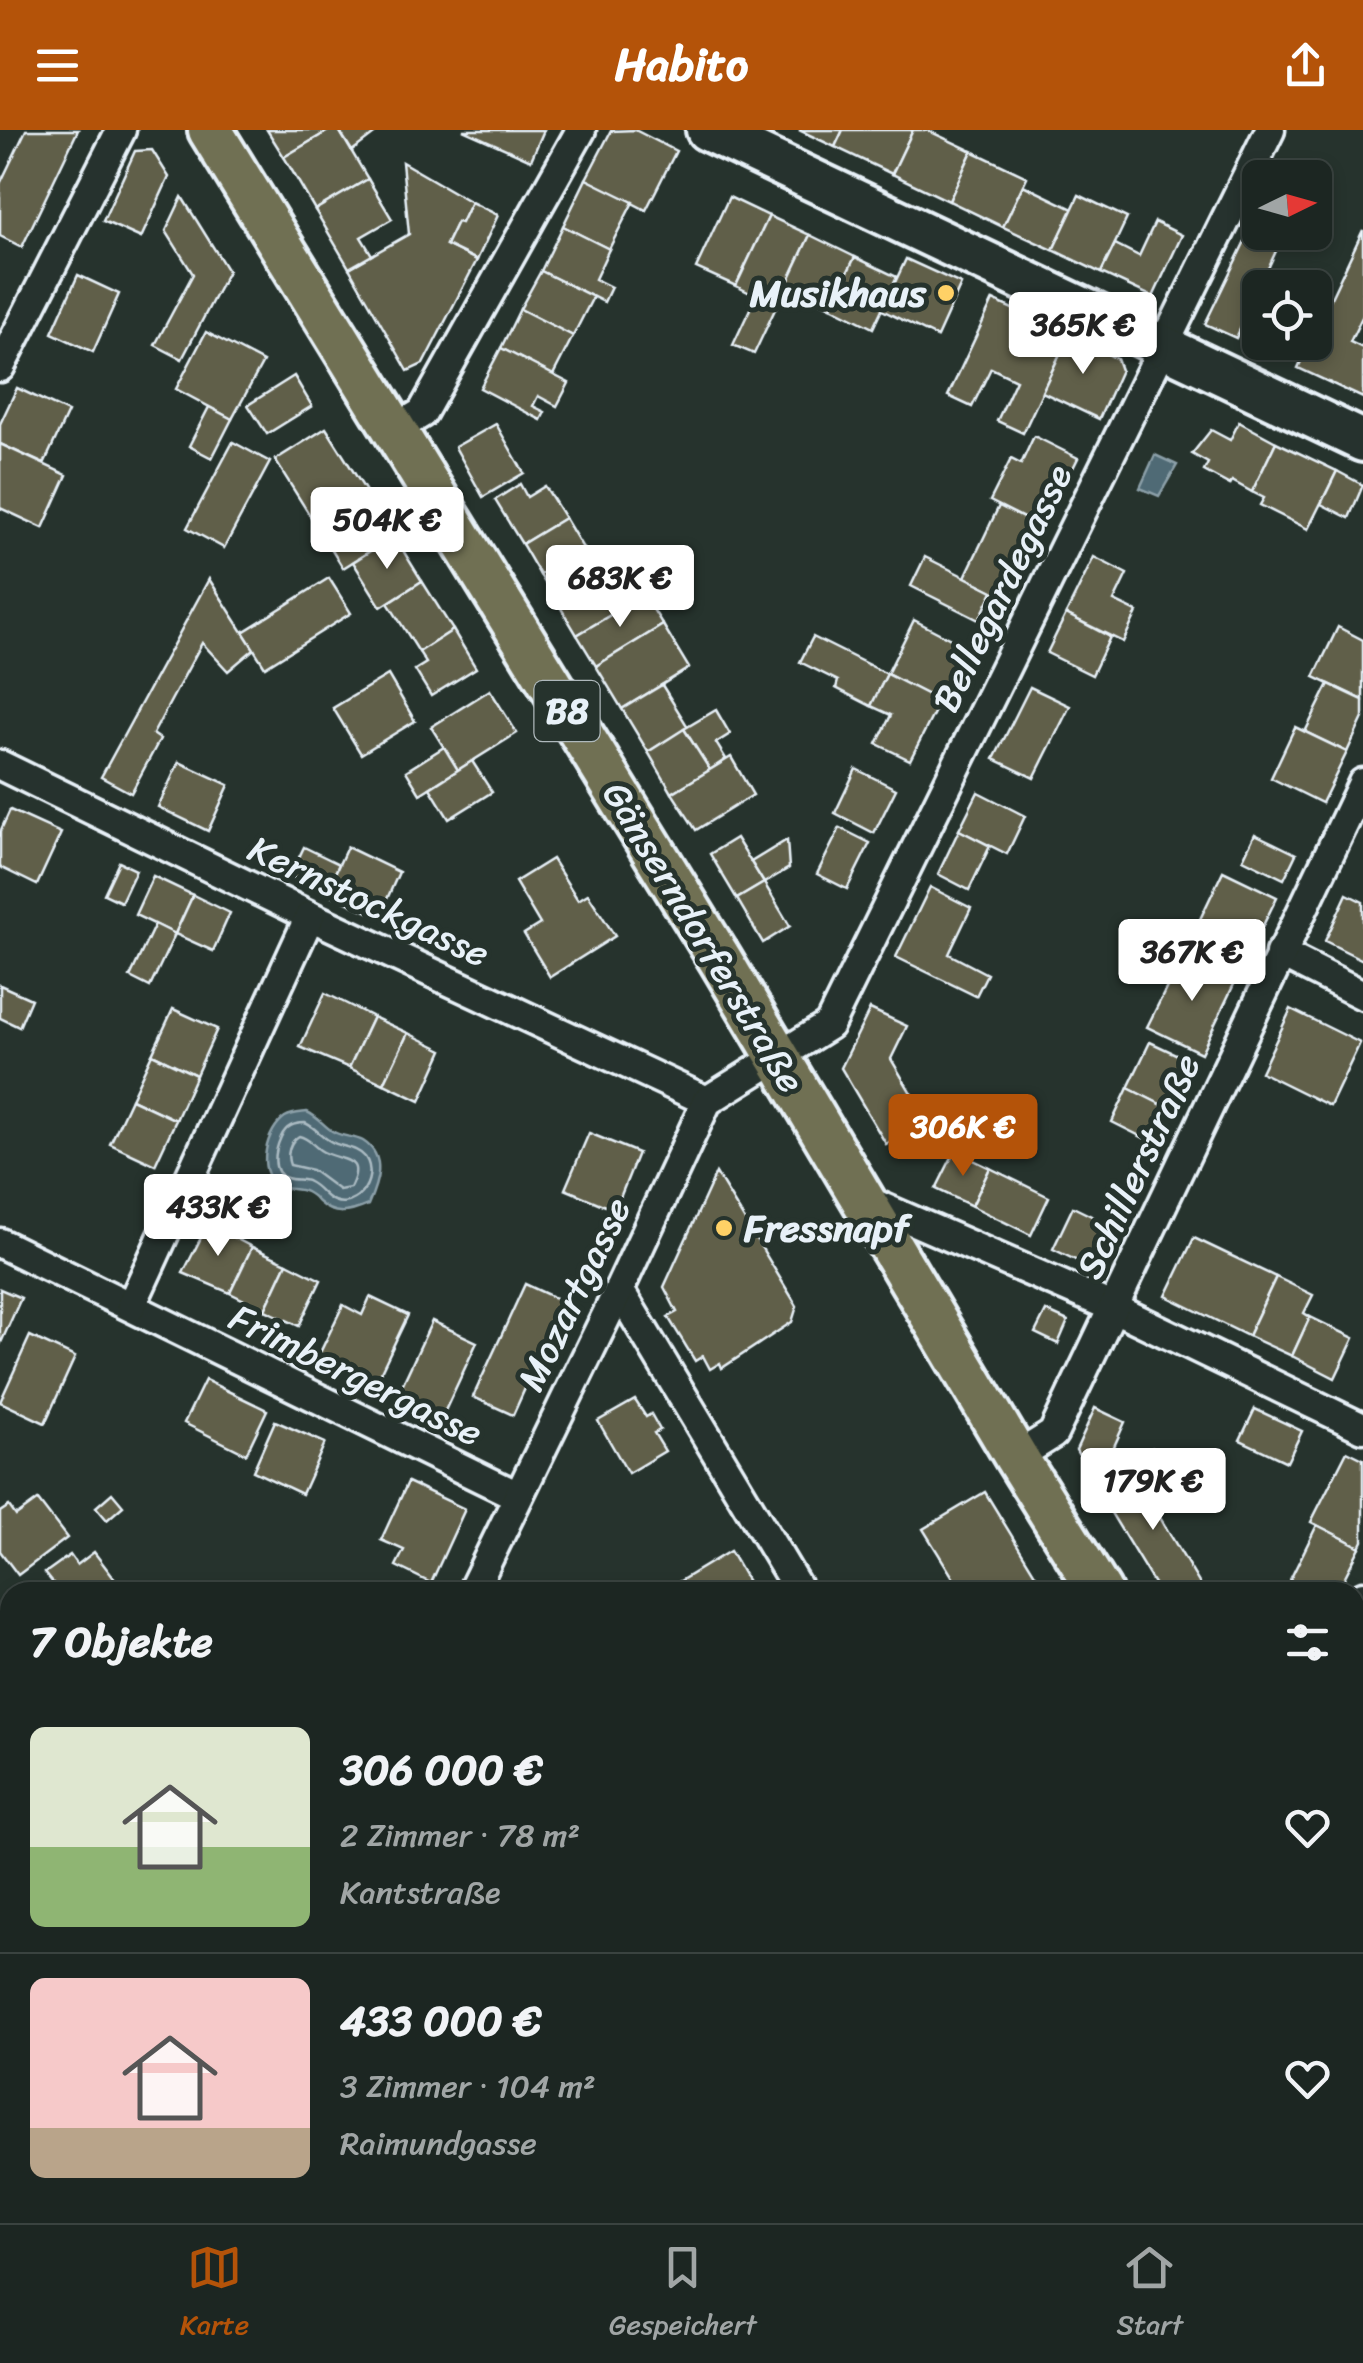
<!DOCTYPE html>
<html lang="de">
<meta charset="utf-8">
<style>
:root{--surface:#1c2622;--page:#252e2a;--text:#f1f3f6;--muted:#a0a5a5;--line:#3a4340;--accent:#b45309}
body{margin:0;font-family:Sriracha,sans-serif;background:var(--page);color:var(--text);height:100vh;display:flex;flex-direction:column;font-size:38px;white-space:nowrap}
*{box-sizing:border-box;margin:0}
p{font-size:32px;color:var(--muted)}
.icon{flex:none;width:55px;height:55px;fill:none;stroke:currentColor;stroke-width:2;stroke-linecap:round;stroke-linejoin:round}
.map{position:relative;flex:1;overflow:hidden}
.panel{position:absolute;left:0px;top:1452px;width:1365px;height:642px;display:flex;flex-direction:column;background:var(--surface);border-radius:30px 30px 0 0;box-shadow:0 5px 15px #0003,0 0 0 2px var(--line)}
.panel>*{flex:none}
.needle{width:65px;rotate:85deg}
.controls{position:absolute;left:1242px;top:30px;display:grid;gap:20px}
.controls a{display:grid;place-items:center;width:90px;height:90px;border-radius:15px;background:var(--surface);box-shadow:0 5px 15px #0003,0 0 0 2px var(--line);font-size:50px}
.price{position:absolute;translate:-50% -85px;padding:0 22px;border-radius:10px;background:#fff;color:#222;font-size:32px;line-height:65px;filter:drop-shadow(0 2px 5px #0008)}
.price::after{content:'';position:absolute;left:50%;top:60px;width:30px;height:22px;margin-left:-15px;background:inherit;clip-path:polygon(0 0,100% 0,50% 100%)}
.price.selected{background:var(--accent);color:#fff}
ul{padding:0;list-style:none}
li{display:flex;align-items:center;gap:30px;height:250px;padding:0 30px}
li+li{border-top:2px solid var(--line)}
li span{display:grid;place-items:center;flex:none;width:280px;height:200px;border-radius:15px;color:#555}
li>.icon{margin-inline-start:auto}
span .icon{width:120px;height:120px;fill:#fffc;stroke-width:1}
li b{font-size:42px}
h2{display:flex;justify-content:space-between;align-items:center;height:120px;padding:0 30px;font-size:42px}
header{display:flex;justify-content:space-between;align-items:center;height:130px;padding:0 30px;background:var(--accent);color:#fff;font-size:45px;font-weight:700}
.tab-bar{display:flex;justify-content:space-around;align-items:center;height:140px;border-top:2px solid var(--line);background:var(--surface);font-size:28px;color:var(--muted)}
.tab-bar a{display:grid;justify-items:center;gap:5px}
.tab-bar .selected{color:var(--accent)}
.map>svg:first-child{display:block}
.water{fill:#4f6a74;stroke:#8ca0a9;stroke-width:2.5}
.lines{fill:none;stroke-linecap:round;stroke-linejoin:round}
.shore{stroke:#abbbc3;stroke-width:2.5}
.building{fill:#605e4a;stroke:#e8f1f8;stroke-width:2.5}
.street-casing{stroke:#e8f1f8;stroke-width:35}
.secondary-casing{stroke:#e8f1f8;stroke-width:48}
.primary-casing{stroke:#e8f1f8;stroke-width:50}
.street{stroke:#26332d;stroke-width:28}
.secondary{stroke:#26332d;stroke-width:40}
.primary{stroke:#706f52;stroke-width:42}
.poi-dot{fill:#ffd166;stroke:#26332d;stroke-width:4}
.labels{text-anchor:middle;stroke-width:10;stroke-linejoin:round;paint-order:stroke}
.shield{fill:#26332d;stroke:#aeb8bb;stroke-width:2.5}
.shield-label{font-size:35px;font-weight:bold;fill:#e8f1f8}
.poi-label{font-size:38px;font-weight:bold;fill:#e8f1f8;stroke:#26332d;text-anchor:end}
.street-label{font-size:38px;fill:#e8f1f8;stroke:#26332d}
</style>
<header><svg class="icon" aria-label="menu" viewBox="0 0 24 24"><path d="M4 6h16M4 12h16M4 18h16"/></svg>Habito<svg class="icon" aria-label="share" viewBox="0 0 24 24"><path d="M12 15V3M7 8l5-5 5 5M5 13v7h14v-7"/></svg></header>
<div class="map">
<svg width="1363" height="2093" viewBox="0 0 1363 2093">
<rect width="100%" height="100%" fill="#26332d"/>
<filter id="ink" filterUnits="userSpaceOnUse"><feTurbulence type="fractalNoise" baseFrequency=".01" numOctaves="2"/><feDisplacementMap in="SourceGraphic" scale="20" xChannelSelector="R" yChannelSelector="G"/><feConvolveMatrix kernelMatrix="1 2 1 2 8 2 1 2 1" color-interpolation-filters="sRGB"/></filter>
<g filter="url(#ink)">
<g class="water">
<polygon points="1155,325 1177,335 1159,366 1140,358"/>
<path d="M307 982C318 987 323 995 332 1001 341 1007 354 1006 363 1011 388 1027 377 1054 368 1075 350 1083 334 1087 318 1072 311 1065 315 1067 306 1062 297 1057 286 1061 277 1055 255 1041 267 999 285 987 292 983 299 983 307 982Z"/>
</g>
<g class="lines">
<g class="shore">
<path d="M305 993C315 997 321 1006 330 1011 341 1018 356 1016 365 1027 381 1050 352 1087 327 1067 321 1062 317 1056 309 1052 302 1048 295 1051 287 1048 270 1043 275 1020 281 1007 286 996 294 993 305 993Z"/>
<path d="M299 1006C309 1008 311 1014 320 1020 340 1033 367 1024 350 1058L339 1060 312 1040 290 1035C286 1025 289 1012 299 1006Z"/>
</g>
</g>
<g class="building">
<polygon points="26,0 78,0 22,117 0,106 0,54"/>
<polygon points="267,0 330,0 284,27"/>
<polygon points="330,0 339,0 368,49 315,80 284,27"/>
<polygon points="339,0 376,0 377,2 352,21"/>
<polygon points="463,0 544,0 531,30"/>
<polygon points="635,0 676,21 646,80 586,49 611,1"/>
<polygon points="799,0 843,0 835,17"/>
<polygon points="843,0 913,0 892,44 835,17"/>
<polygon points="913,0 927,0 972,21 949,71 892,44"/>
<polygon points="152,20 169,47 141,108 103,91 135,21"/>
<polygon points="972,21 1027,47 1003,97 949,71"/>
<polygon points="402,32 471,72 461,93 457,92 446,115 477,130 423,234 408,241 349,138 409,104"/>
<polygon points="368,49 392,89 361,107 372,125 349,138 315,80"/>
<polygon points="586,49 633,72 609,119 563,96"/>
<polygon points="1023,55 1073,79 1053,120 1003,97"/>
<polygon points="1079,65 1127,88 1101,143 1053,120"/>
<polygon points="182,67 228,141 182,229 155,215 193,144 166,101"/>
<polygon points="729,67 769,86 736,156 696,138"/>
<polygon points="471,72 498,85 477,130 446,115 457,92 461,93"/>
<polygon points="769,86 810,105 754,224 733,215 756,166 736,156"/>
<polygon points="1155,92 1182,105 1153,167 1101,143 1115,114 1139,126"/>
<polygon points="563,96 609,119 595,149 611,157 604,172 541,141"/>
<polygon points="1363,100 1363,185 1350,212 1363,218 1363,268 1298,238 1310,212 1315,212 1315,202"/>
<polygon points="810,105 855,127 831,177 786,156"/>
<polygon points="1247,107 1276,121 1236,208 1205,194"/>
<polygon points="855,127 897,147 873,198 831,177"/>
<polygon points="906,129 961,154 937,207 882,180"/>
<polygon points="541,141 593,167 573,206 520,179"/>
<polygon points="78,145 119,164 93,222 52,203"/>
<polygon points="993,170 1069,205 1023,303 997,291 1016,250 991,238 972,277 948,266"/>
<polygon points="520,179 573,206 553,245 501,218"/>
<polygon points="206,202 263,232 232,289 176,259"/>
<polygon points="1069,205 1117,229 1121,240 1099,289 1042,262"/>
<polygon points="501,218 569,253 557,276 538,266 533,276 545,282 541,290 480,258"/>
<polygon points="294,246 312,276 267,304 248,275"/>
<polygon points="17,258 68,282 44,334 0,314 0,294"/>
<polygon points="209,277 232,289 212,328 189,316"/>
<polygon points="1239,292 1276,312 1252,362 1232,351 1230,355 1204,341 1208,333 1192,324 1211,300 1230,310"/>
<polygon points="496,294 524,343 483,367 455,317"/>
<polygon points="326,298 394,406 343,438 275,330"/>
<polygon points="1034,306 1078,328 1043,398 990,371 1011,329 1021,334"/>
<polygon points="233,312 270,332 224,418 187,398"/>
<polygon points="1276,312 1337,341 1308,399 1260,375 1264,368 1252,362"/>
<polygon points="0,314 67,345 43,398 0,378"/>
<polygon points="1337,341 1363,355 1349,388 1321,374"/>
<polygon points="520,354 527,367 545,356 565,388 522,414 495,370"/>
<polygon points="999,376 1043,398 1008,469 965,447"/>
<polygon points="565,388 583,418 540,445 522,414"/>
<polygon points="394,406 422,451 381,477 353,432"/>
<polygon points="583,418 601,449 559,475 540,445"/>
<polygon points="925,427 993,461 979,490 911,456"/>
<polygon points="1094,427 1127,444 1114,471 1137,482 1123,512 1066,484"/>
<polygon points="626,434 644,465 577,505 559,475"/>
<polygon points="329,448 351,483 265,537 243,502"/>
<polygon points="209,449 254,519 228,541 202,513 153,604 160,609 131,663 101,647"/>
<polygon points="422,451 453,500 419,522 388,473"/>
<polygon points="644,465 663,495 596,536 577,505"/>
<polygon points="1066,484 1110,507 1092,545 1047,523"/>
<polygon points="914,490 966,517 940,571 887,544"/>
<polygon points="663,495 689,538 622,579 596,536"/>
<polygon points="1338,497 1363,510 1363,570 1314,547"/>
<polygon points="453,500 476,538 431,566 415,540 426,533 419,522"/>
<polygon points="813,507 887,544 871,576 836,558 838,551 800,532"/>
<polygon points="887,544 940,571 910,630 877,614 891,585 871,576"/>
<polygon points="388,545 415,591 361,624 333,578"/>
<polygon points="1329,554 1363,570 1363,588 1347,622 1305,602"/>
<polygon points="662,555 688,597 648,622 622,579"/>
<polygon points="1030,557 1070,576 1034,648 994,629"/>
<polygon points="490,560 517,603 458,640 431,597"/>
<polygon points="716,580 730,604 716,613 726,629 710,640 684,599"/>
<polygon points="1295,597 1347,622 1322,673 1271,648"/>
<polygon points="684,599 710,640 672,663 648,622"/>
<polygon points="444,617 458,640 420,664 406,641"/>
<polygon points="731,627 753,665 696,700 672,663"/>
<polygon points="472,631 492,662 449,689 430,658"/>
<polygon points="179,632 229,655 208,701 158,677"/>
<polygon points="856,639 896,659 874,703 835,683"/>
<polygon points="978,662 1025,686 1007,724 959,700"/>
<polygon points="10,680 61,703 37,755 0,737 0,702"/>
<polygon points="840,698 870,713 847,759 817,744"/>
<polygon points="959,700 990,716 969,760 938,744"/>
<polygon points="1255,704 1296,724 1284,749 1243,729"/>
<polygon points="736,708 764,753 737,769 710,724"/>
<polygon points="787,710 789,738 764,753 751,732"/>
<polygon points="304,717 339,734 326,763 290,746"/>
<polygon points="347,717 399,742 379,787 326,763"/>
<polygon points="552,729 578,770 588,764 615,806 550,847 524,804 540,794 515,752"/>
<polygon points="119,732 136,740 121,772 104,764"/>
<polygon points="1223,741 1277,767 1236,850 1183,825"/>
<polygon points="153,746 193,765 175,804 135,785"/>
<polygon points="764,753 790,796 763,813 737,769"/>
<polygon points="930,757 971,778 949,824 987,844 976,866 896,827"/>
<polygon points="1347,764 1363,772 1363,830 1325,811"/>
<polygon points="193,765 230,783 213,821 175,804"/>
<polygon points="155,794 175,804 150,857 130,847"/>
<polygon points="1183,825 1236,850 1201,923 1147,897"/>
<polygon points="0,855 31,869 19,897 0,888"/>
<polygon points="325,863 373,887 349,938 300,917"/>
<polygon points="173,879 217,899 196,945 152,924"/>
<polygon points="870,879 907,896 891,929 927,990 886,1014 841,938"/>
<polygon points="1291,879 1360,913 1330,976 1261,942"/>
<polygon points="373,887 408,903 384,954 349,938"/>
<polygon points="408,903 443,920 420,971 384,954"/>
<polygon points="1150,912 1193,932 1170,979 1128,958"/>
<polygon points="152,924 196,945 176,990 131,969"/>
<polygon points="1128,958 1170,979 1154,1013 1112,992"/>
<polygon points="131,969 176,990 155,1035 110,1014"/>
<polygon points="589,1003 638,1023 615,1080 565,1059"/>
<polygon points="955,1021 990,1038 972,1076 936,1059"/>
<polygon points="990,1038 1049,1067 1031,1105 972,1076"/>
<polygon points="716,1043 797,1176 792,1192 722,1238 720,1233 710,1239 703,1226 695,1231 668,1187 677,1182 664,1157"/>
<polygon points="1073,1077 1114,1097 1094,1139 1053,1119"/>
<polygon points="208,1094 252,1117 230,1163 183,1143"/>
<polygon points="1194,1108 1276,1147 1248,1206 1166,1166"/>
<polygon points="252,1117 287,1133 265,1180 230,1163"/>
<polygon points="287,1133 321,1150 299,1196 265,1180"/>
<polygon points="1276,1147 1313,1165 1304,1183 1310,1187 1292,1226 1248,1206"/>
<polygon points="525,1154 564,1172 513,1285 473,1267"/>
<polygon points="0,1159 21,1168 0,1215"/>
<polygon points="370,1167 408,1185 374,1256 317,1229 343,1175 362,1185"/>
<polygon points="1046,1181 1068,1191 1058,1214 1035,1203"/>
<polygon points="1310,1187 1354,1208 1335,1248 1292,1226"/>
<polygon points="432,1191 477,1212 443,1285 398,1264"/>
<polygon points="30,1206 75,1227 45,1293 0,1272"/>
<polygon points="205,1250 267,1280 246,1324 184,1293"/>
<polygon points="635,1270 646,1287 651,1284 660,1300 654,1303 665,1321 628,1343 598,1291"/>
<polygon points="1095,1278 1125,1292 1112,1321 1122,1337 1152,1318 1164,1337 1105,1373 1076,1320"/>
<polygon points="1255,1279 1302,1301 1287,1332 1240,1310"/>
<polygon points="275,1291 325,1313 302,1364 253,1341"/>
<polygon points="1347,1321 1363,1329 1363,1411 1360,1417 1311,1392"/>
<polygon points="1164,1337 1178,1361 1153,1376 1201,1456 1192,1462 1159,1462 1105,1373"/>
<polygon points="408,1352 465,1379 431,1453 396,1436 404,1420 381,1410"/>
<polygon points="985,1362 1046,1462 962,1462 923,1399"/>
<polygon points="112,1363 123,1376 107,1390 96,1377"/>
<polygon points="38,1370 67,1408 18,1445 0,1421 0,1382 9,1376 16,1386"/>
<polygon points="1317,1395 1360,1417 1337,1462 1284,1462"/>
<polygon points="730,1421 754,1462 682,1462 677,1453"/>
<polygon points="94,1422 123,1460 120,1462 41,1462 53,1453 45,1443 70,1425 77,1435"/>
<polygon points="1363,1548 1363,1589 1355,1585 1355,1565"/>
<polygon points="1355,2065 1363,2078 1363,2093 1313,2093 1312,2091 1322,2085 1355,2085"/>
<polygon points="573,2085 637,2085 627,2093 579,2093"/>
<polygon points="809,2085 841,2085 847,2093 798,2093"/>
<polygon points="1075,2085 1132,2085 1137,2092 1080,2093"/>
</g>
<g class="lines">
<defs>
<g id="street">
<polyline points="0,237 121,0"/>
<polyline points="394,300 422,283 581,0"/>
<polyline points="0,635 310,786 707,971"/>
<polyline points="1280,823 1363,865"/>
<polyline points="863,1069 1112,1177 1363,1298"/>
<polyline points="0,1113 518,1366"/>
<polyline points="619,1160 800,1462"/>
<polyline points="131,1176 310,786"/>
<polyline points="1016,1327 1053,1304 1363,653"/>
<polyline points="472,1462 619,1160 707,971 829,895 1270,0"/>
<polyline points="1355,1482 1363,1466"/>
<polyline points="0,1493 10,1506"/>
<polyline points="456,2085 462,2093"/>
<polyline points="729,2085 735,2093"/>
<polyline points="1176,2085 1181,2093"/>
</g>
<polyline id="secondary" points="707,0 1363,311"/>
<g id="primary">
<polyline points="210,0 721,831 1016,1327 1100,1462"/>
<polyline points="1355,1880 1363,1893"/>
</g>
</defs>
<use href="#street" class="street-casing"/>
<use href="#secondary" class="secondary-casing"/>
<use href="#primary" class="primary-casing"/>
<use href="#street" class="street"/>
<use href="#secondary" class="secondary"/>
<use href="#primary" class="primary"/>
</g>
</g>
<g class="poi-dot">
<circle cx="946" cy="163" r="10"/>
<circle cx="724" cy="1098" r="10"/>
</g>
<g class="labels">
<rect class="shield" x="534.5" y="551" width="65" height="60" rx="8"/>
<g class="shield-label">
<text x="567" y="593">B8</text>
</g>
<g class="poi-label">
<text x="926" y="176">Musikhaus</text>
<text x="744" y="1111" text-anchor="start">Fressnapf</text>
</g>
<g class="street-label">
<text transform="translate(1002 458) rotate(-64)" y="13">Bellegardegasse</text>
<text transform="translate(369 771) rotate(25)" y="13">Kernstockgasse</text>
<text transform="translate(704 807) rotate(59)" y="13">Gänserndorferstraße</text>
<text transform="translate(1138 1036) rotate(-65)" y="13">Schillerstraße</text>
<text transform="translate(574 1164) rotate(-64)" y="13">Mozartgasse</text>
<text transform="translate(356 1245) rotate(26)" y="13">Frimbergergasse</text>
</g>
</g>
</svg>
<div class="controls">
<a><svg class="needle" viewBox="-14 -14 28 28"><path d="M0-13l5 13h-10z" fill="#e53935"/><path d="M0 13l5-13h-10z" fill="#a0a5a5"/></svg></a>
<a><svg class="icon" aria-label="locate" viewBox="0 0 24 24"><circle cx="12" cy="12" r="6"/><path d="M12 2v4M12 18v4M2 12h4M18 12h4"/></svg></a>
</div>
<b class="price" style="left:1083px;top:247px">365K €</b>
<b class="price" style="left:387px;top:442px">504K €</b>
<b class="price" style="left:620px;top:500px">683K €</b>
<b class="price" style="left:1192px;top:874px">367K €</b>
<b class="price selected" style="left:963px;top:1049px">306K €</b>
<b class="price" style="left:218px;top:1129px">433K €</b>
<b class="price" style="left:1153px;top:1403px">179K €</b>
<section class="panel">
<h2>7 Objekte<svg class="icon" aria-label="filters" viewBox="0 0 24 24"><path d="M4 7h16M4 17h16"/><circle cx="9" cy="7" r="2"/><circle cx="15" cy="17" r="2"/></svg></h2>
<ul>
<li><span style="background:linear-gradient(#dfe7d0 60%,#8fb573 0)"><svg class="icon" aria-label="home" viewBox="0 0 24 24"><path d="M3 11l9-7 9 7M6 9v11h12V9"/></svg></span><div><b>306 000 €</b><p>2 Zimmer · 78 m²</p><p>Kantstraße</p></div><svg class="icon" aria-label="heart" viewBox="0 0 24 24"><path d="M12 20l-8-8c-3-5 5-10 8-4 3-6 11-1 8 4z"/></svg></li>
<li><span style="background:linear-gradient(#f6c9c9 75%,#b9a48a 0)"><svg class="icon" aria-label="home" viewBox="0 0 24 24"><path d="M3 11l9-7 9 7M6 9v11h12V9"/></svg></span><div><b>433 000 €</b><p>3 Zimmer · 104 m²</p><p>Raimundgasse</p></div><svg class="icon" aria-label="heart" viewBox="0 0 24 24"><path d="M12 20l-8-8c-3-5 5-10 8-4 3-6 11-1 8 4z"/></svg></li>
</ul>
</section>
</div>
<nav class="tab-bar">
<a class="selected"><svg class="icon" aria-label="map" viewBox="0 0 24 24"><path d="M3 6l6-2 6 2 6-2v14l-6 2-6-2-6 2zM9 4v14M15 6v14"/></svg>Karte</a>
<a><svg class="icon" aria-label="saved" viewBox="0 0 24 24"><path d="M7 4h10v16l-5-4-5 4z"/></svg>Gespeichert</a>
<a><svg class="icon" aria-label="home" viewBox="0 0 24 24"><path d="M3 11l9-7 9 7M6 9v11h12V9"/></svg>Start</a>
</nav>
